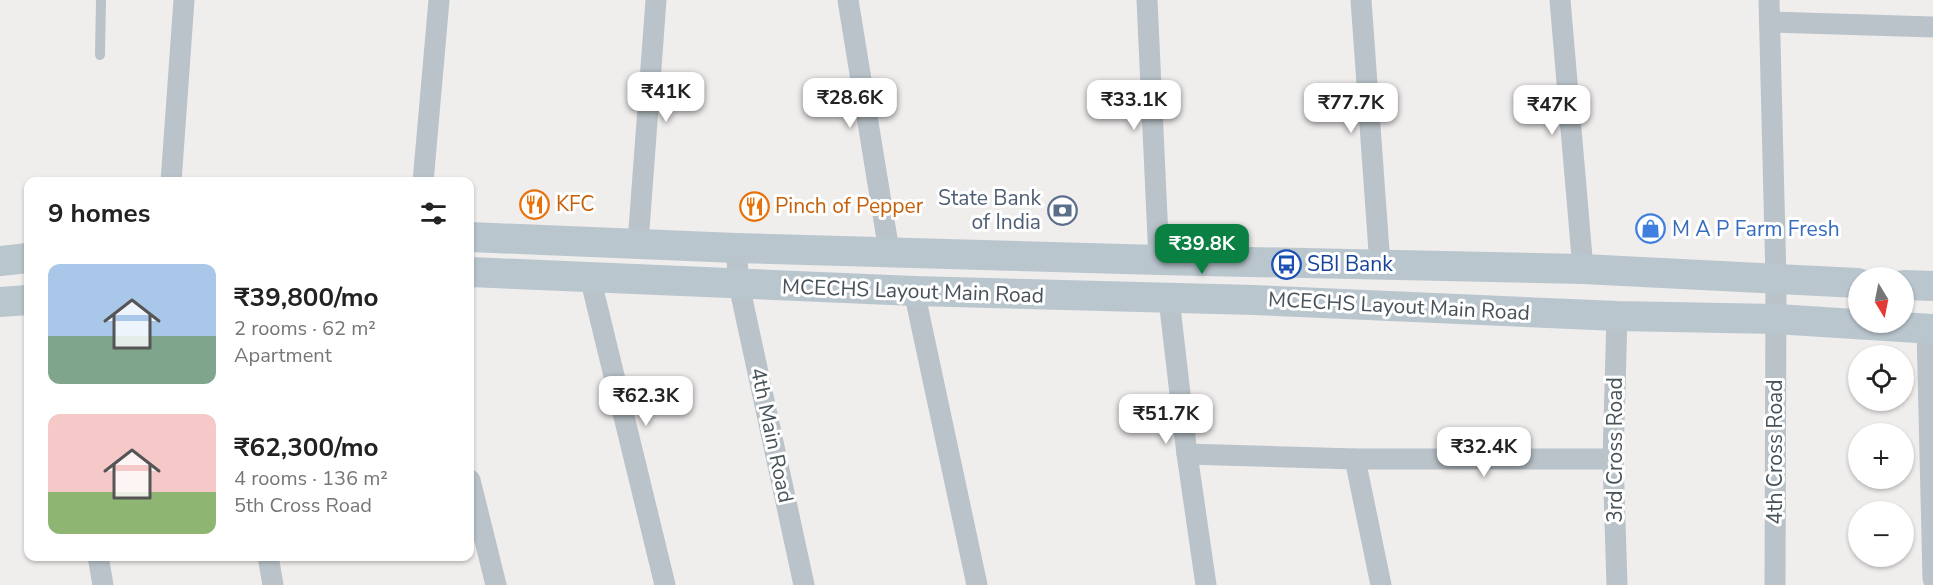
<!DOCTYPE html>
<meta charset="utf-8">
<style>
:root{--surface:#fff;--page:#f2f2f2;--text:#222;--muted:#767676;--accent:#0b8043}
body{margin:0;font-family:"Nunito Sans",sans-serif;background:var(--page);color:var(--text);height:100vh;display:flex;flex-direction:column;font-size:22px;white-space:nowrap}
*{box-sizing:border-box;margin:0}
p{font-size:20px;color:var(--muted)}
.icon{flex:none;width:33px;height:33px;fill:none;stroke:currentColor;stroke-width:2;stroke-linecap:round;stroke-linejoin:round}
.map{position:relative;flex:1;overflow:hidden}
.side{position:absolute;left:24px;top:177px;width:450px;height:384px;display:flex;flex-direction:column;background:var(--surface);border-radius:12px;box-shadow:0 2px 4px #0004}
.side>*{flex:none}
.needle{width:39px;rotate:170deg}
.tools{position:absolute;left:1848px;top:267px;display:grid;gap:12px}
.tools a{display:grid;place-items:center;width:66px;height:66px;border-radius:50%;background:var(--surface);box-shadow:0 2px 4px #0004;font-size:30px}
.price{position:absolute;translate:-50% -51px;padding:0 14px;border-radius:12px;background:#fff;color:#222;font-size:20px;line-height:39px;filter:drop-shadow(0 2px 3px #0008)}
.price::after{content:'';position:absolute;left:50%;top:36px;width:18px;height:14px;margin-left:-9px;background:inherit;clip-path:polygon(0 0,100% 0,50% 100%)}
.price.current{background:var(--accent);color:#fff}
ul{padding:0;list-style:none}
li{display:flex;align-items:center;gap:18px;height:150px;padding:0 24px}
li span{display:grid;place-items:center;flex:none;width:168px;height:120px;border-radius:12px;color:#555}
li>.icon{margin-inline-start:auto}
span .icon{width:72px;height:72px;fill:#fffc;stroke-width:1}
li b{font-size:26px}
h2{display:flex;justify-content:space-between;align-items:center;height:72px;padding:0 24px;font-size:26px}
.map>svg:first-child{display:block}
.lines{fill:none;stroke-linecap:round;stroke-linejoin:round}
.service{stroke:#b9c3c9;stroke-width:10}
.minor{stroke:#b9c3c9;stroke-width:21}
.secondary{stroke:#bac6ce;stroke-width:30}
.labels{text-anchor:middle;stroke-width:6;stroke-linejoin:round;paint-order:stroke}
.service-label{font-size:21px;fill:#4e5e75;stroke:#fff;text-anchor:end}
.food-label{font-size:21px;fill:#c56008;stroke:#fff;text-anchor:start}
.shop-label{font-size:21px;fill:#366cbe;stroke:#fff;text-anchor:start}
.transit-label{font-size:21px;fill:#164399;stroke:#fff;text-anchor:start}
.street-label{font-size:21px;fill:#475259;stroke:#fff}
</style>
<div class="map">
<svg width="1933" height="585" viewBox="0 0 1933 585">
<rect width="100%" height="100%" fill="#f0eded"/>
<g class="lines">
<polyline class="service" points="100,55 101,0"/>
<g class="minor">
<polyline points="848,0 889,251"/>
<polyline points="1147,0 1159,260"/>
<polyline points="1361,0 1380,265"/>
<polyline points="1560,0 1583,269"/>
<polyline points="1769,0 1776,279 1775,585"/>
<polyline points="1770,22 1933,27"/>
<polyline points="171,182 184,0"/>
<polyline points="423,182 439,0"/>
<polyline points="638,243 656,0"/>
<polyline points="736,248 739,285 804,585"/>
<polyline points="590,277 665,585"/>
<polyline points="914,291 977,585"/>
<polyline points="1169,299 1187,454 1206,585"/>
<polyline points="1617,316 1613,459 1617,585"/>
<polyline points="1927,329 1933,579"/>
<polyline points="1187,454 1355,459 1613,459"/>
<polyline points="1355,459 1381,585"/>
<polyline points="470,480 496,585"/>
<polyline points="98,556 103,585"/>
<polyline points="268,556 273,585"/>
</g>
<g class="secondary">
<polyline points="470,237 736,248 1159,260 1583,269 1858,283"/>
<polyline points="0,261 28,258"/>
<polyline points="470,272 914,291 1254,300 1617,316 1776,319 1933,329"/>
<polyline points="1904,285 1933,286"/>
<polyline points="0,302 28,300"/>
</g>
</g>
<defs>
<symbol id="restaurant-ring" viewBox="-11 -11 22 22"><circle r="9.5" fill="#fff" stroke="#e8710a" stroke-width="1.5"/><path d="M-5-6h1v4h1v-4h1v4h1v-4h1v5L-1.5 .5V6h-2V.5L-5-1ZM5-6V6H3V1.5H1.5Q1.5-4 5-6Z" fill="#e8710a"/></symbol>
<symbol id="bank-ring" viewBox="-11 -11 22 22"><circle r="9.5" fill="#fff" stroke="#5c6f8a" stroke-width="1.5"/><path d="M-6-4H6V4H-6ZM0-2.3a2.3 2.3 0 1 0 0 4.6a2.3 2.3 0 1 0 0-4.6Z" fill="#5c6f8a"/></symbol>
<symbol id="shop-ring" viewBox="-11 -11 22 22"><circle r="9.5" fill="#fff" stroke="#3f7fe0" stroke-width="1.5"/><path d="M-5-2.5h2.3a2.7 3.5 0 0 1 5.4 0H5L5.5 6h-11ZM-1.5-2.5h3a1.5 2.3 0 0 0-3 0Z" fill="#3f7fe0"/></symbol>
<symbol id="bus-ring" viewBox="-11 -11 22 22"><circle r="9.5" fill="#fff" stroke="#1a4fb4" stroke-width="1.5"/><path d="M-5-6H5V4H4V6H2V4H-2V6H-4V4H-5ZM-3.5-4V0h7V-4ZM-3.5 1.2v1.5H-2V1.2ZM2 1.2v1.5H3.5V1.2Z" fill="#1a4fb4"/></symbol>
</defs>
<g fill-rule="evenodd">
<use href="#restaurant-ring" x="518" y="188" width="33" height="33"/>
<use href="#restaurant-ring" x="738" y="190" width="33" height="33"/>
<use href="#bank-ring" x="1046" y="194" width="33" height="33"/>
<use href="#shop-ring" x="1634" y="212" width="33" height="33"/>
<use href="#bus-ring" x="1270" y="248" width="33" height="33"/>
</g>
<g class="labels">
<g class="service-label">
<text x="1041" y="205">State Bank<tspan x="1041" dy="24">of India</tspan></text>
</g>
<g class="food-label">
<text x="556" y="211">KFC</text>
<text x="775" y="213">Pinch of Pepper</text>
</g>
<g class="shop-label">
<text x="1672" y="236">M A P Farm Fresh</text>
</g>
<g class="transit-label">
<text x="1307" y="271">SBI Bank</text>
</g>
<g class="street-label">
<text transform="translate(913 291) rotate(2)" y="7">MCECHS Layout Main Road</text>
<text transform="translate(1399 306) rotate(3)" y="7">MCECHS Layout Main Road</text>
<text transform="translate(772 435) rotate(78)" y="7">4th Main Road</text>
<text transform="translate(1615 450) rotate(-90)" y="7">3rd Cross Road</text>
<text transform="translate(1775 452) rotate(-90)" y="7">4th Cross Road</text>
</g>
</g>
</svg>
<div class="tools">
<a><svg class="needle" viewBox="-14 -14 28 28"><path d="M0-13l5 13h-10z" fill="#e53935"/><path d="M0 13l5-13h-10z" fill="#767676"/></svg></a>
<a><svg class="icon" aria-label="locate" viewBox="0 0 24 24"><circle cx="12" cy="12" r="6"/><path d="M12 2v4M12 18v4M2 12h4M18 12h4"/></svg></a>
<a>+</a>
<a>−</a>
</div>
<b class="price" style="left:666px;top:123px">₹41K</b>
<b class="price" style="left:850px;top:129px">₹28.6K</b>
<b class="price" style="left:1134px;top:131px">₹33.1K</b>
<b class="price" style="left:1351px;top:134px">₹77.7K</b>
<b class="price" style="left:1552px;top:136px">₹47K</b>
<b class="price current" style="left:1202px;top:275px">₹39.8K</b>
<b class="price" style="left:646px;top:427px">₹62.3K</b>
<b class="price" style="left:1166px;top:445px">₹51.7K</b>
<b class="price" style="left:1484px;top:478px">₹32.4K</b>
<section class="side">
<h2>9 homes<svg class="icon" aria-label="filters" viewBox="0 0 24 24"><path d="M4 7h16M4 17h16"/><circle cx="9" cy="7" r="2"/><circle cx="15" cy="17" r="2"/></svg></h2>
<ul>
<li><span style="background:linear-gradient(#a9c7e8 60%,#7fa58c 0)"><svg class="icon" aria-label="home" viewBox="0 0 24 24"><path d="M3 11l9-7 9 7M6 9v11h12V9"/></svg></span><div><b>₹39,800/mo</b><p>2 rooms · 62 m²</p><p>Apartment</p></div></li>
<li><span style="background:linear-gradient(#f6c9c9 65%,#8fb573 0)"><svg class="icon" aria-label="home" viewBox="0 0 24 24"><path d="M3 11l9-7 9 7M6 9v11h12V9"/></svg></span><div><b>₹62,300/mo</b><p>4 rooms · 136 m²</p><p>5th Cross Road</p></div></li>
</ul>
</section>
</div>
